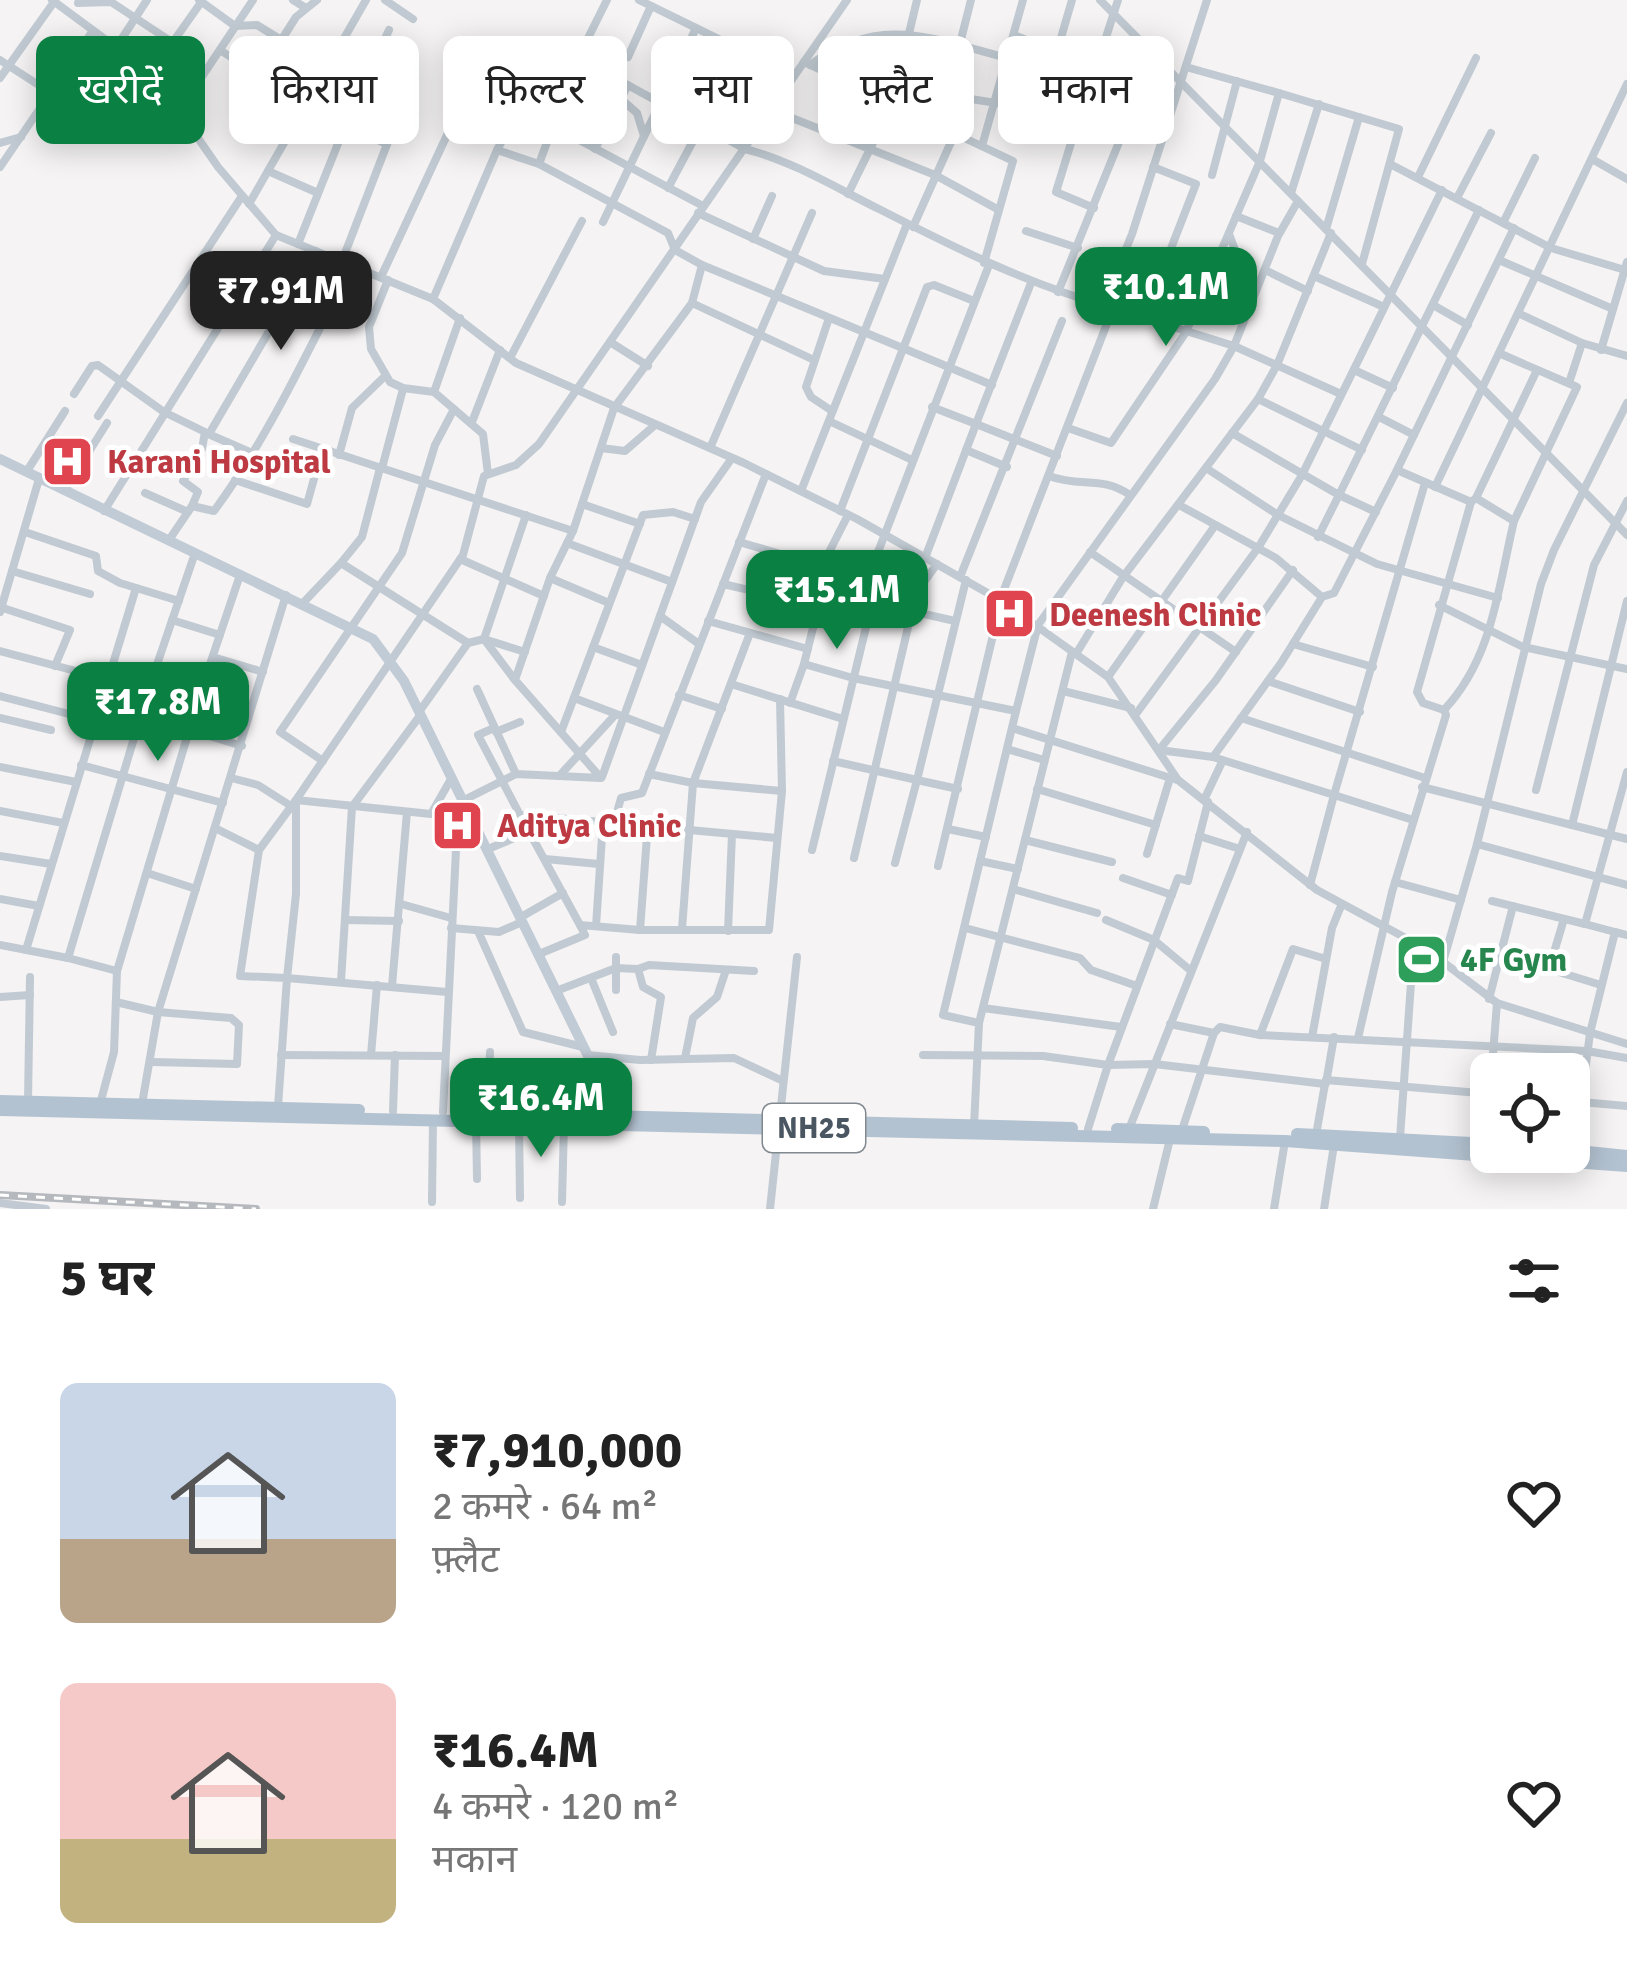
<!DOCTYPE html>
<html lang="hi">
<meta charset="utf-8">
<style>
:root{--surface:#fff;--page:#f6f6f6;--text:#222;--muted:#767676;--accent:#0b8043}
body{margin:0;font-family:Signika,"Noto Sans Devanagari",sans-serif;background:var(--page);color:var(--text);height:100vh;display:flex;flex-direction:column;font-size:45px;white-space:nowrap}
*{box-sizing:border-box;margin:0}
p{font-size:39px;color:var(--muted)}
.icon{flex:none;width:66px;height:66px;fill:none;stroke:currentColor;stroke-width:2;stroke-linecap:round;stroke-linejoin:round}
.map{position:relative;height:1209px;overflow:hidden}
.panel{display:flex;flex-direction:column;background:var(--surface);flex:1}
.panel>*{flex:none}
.banner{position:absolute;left:36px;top:36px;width:1557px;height:108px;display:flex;gap:24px}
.buttons{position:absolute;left:1470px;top:1053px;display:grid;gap:24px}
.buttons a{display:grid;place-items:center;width:120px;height:120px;border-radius:18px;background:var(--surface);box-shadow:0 6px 30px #0003;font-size:60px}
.price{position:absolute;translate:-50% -102px;padding:0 27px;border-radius:24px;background:var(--accent);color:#fff;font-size:39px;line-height:78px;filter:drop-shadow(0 3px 6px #0008)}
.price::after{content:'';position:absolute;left:50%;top:72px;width:36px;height:27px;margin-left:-18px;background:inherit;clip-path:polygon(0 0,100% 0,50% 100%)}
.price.selected{background:#222;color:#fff}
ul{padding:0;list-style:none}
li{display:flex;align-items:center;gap:36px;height:300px;padding:0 60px}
li span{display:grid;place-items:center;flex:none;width:336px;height:240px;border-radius:18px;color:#555}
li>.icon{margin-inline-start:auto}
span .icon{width:144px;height:144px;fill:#fffc;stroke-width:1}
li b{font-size:51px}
h2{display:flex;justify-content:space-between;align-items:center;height:144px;padding:0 60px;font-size:51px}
.chip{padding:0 42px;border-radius:18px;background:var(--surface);box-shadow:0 6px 30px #0003;font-size:42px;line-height:108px}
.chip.selected{background:var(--accent);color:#fff}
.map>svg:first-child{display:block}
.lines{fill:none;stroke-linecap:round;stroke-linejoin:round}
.street{stroke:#c1cad2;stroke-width:8}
.secondary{stroke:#c1cbd6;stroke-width:10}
.primary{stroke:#b3c2d1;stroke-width:12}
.rail-casing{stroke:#b5b8bd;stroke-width:8}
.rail{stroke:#fff;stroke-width:3;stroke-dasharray:9;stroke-linecap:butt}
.labels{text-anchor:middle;stroke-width:10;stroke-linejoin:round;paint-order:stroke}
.shield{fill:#fff;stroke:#808990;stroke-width:3}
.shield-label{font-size:30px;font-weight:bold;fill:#4a5661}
.health-label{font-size:33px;font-weight:bold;fill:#be3a42;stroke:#fff;text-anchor:start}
.leisure-label{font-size:33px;font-weight:bold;fill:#27864d;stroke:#fff;text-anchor:start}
</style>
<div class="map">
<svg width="1627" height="1209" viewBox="0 0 1627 1209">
<rect width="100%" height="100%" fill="#f5f3f3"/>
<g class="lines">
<g class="street">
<polyline points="52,0 155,76 218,167 276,235 433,299 516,363 744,463 857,519 1000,600 1108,677 1178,780 1317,890 1426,949 1497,1003 1486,1144"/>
<polyline points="199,0 235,26 257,25 304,54"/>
<polyline points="293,0 306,8"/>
<polyline points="385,0 413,19"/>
<polyline points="639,0 794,76"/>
<polyline points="1072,0 1040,110 1079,121"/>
<polyline points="1100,0 1627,535"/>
<polyline points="1118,0 1079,121 1122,136"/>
<polyline points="78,3 111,2 172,42"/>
<polyline points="1014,35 1057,52"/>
<polyline points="282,39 296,17 317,0"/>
<polyline points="115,49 147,0"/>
<polyline points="220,50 280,89"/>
<polyline points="628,57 651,6"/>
<path d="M578 58 745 149C793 161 838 189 881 210 957 249 1030 285 1113 308L1000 600"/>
<polyline points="0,60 51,93"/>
<polyline points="804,62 1013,161 984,263"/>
<path d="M810 65C880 14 930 38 1007 58"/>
<polyline points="1186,67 1279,93"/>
<polyline points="151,73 202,1"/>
<polyline points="0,78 54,2"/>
<polyline points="896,87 1040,110"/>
<polyline points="621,99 637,113 644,136"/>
<polyline points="721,102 745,52"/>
<polyline points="304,108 387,144"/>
<polyline points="772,110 935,175 999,210"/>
<polyline points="179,111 253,0"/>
<polyline points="553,126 703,206"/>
<polyline points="939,126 971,0"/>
<polyline points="0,143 21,137"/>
<polyline points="1071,143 1056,192 1094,208"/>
<polyline points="982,146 1023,0"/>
<polyline points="595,149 628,85"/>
<polyline points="1592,159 1627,179"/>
<polyline points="539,164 578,58 607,0"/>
<polyline points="1390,164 1551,248 1625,270"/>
<polyline points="0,167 92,32"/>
<polyline points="268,171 318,193"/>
<polyline points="1212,175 1237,81"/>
<polyline points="1418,177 1476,58"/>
<polyline points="668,188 701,126"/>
<polyline points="1291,193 1319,104"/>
<polyline points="848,194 892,104 917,0"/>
<polyline points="1457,198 1491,133"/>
<polyline points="249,204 366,0"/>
<polyline points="698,213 824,271 885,279"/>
<polyline points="1236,216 1279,233"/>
<polyline points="603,222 696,28"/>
<polyline points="1503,223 1535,158"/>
<polyline points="913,227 955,133"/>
<polyline points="1326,229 1359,117"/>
<polyline points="1026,231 1078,248"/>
<polyline points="1229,234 1253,298"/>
<polyline points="753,239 772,196"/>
<polyline points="298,244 345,126 389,30"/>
<polyline points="1499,260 1613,309"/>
<polyline points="342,261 391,134"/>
<polyline points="702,265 992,385"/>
<polyline points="1265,270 1308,291"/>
<polyline points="1314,276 1384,307"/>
<polyline points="381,277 454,120 458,117 474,122"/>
<polyline points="227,278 240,290"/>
<polyline points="388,280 369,327 371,349 390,382 403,388 434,392"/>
<polyline points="1058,292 1126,125 1150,52"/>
<polyline points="433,299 497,150 524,101"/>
<polyline points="692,303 814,360"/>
<polyline points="1433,305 1468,325"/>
<polyline points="1103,306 1132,234 1207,0"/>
<polyline points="1113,308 1234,346 1278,236 1298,201"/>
<polyline points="1520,314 1582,343 1627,356"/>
<polyline points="460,318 434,392 483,434 488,474"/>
<polyline points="829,318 806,387 811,397 832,411"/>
<polyline points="1144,318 1196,184 1153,167"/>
<polyline points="610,342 648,366"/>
<polyline points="1601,350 1627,262"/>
<polyline points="510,358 582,221"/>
<polyline points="1354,370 1393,388"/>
<polyline points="1569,383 1582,343"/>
<polyline points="74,394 92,366 98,365 164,412 205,432 202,449 183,481 198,492 192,506"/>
<polyline points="1258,399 1362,450"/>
<polyline points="932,407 976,424 1031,283"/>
<polyline points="98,416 242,196"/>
<polyline points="1379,417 1414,435"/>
<polyline points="829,421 912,460"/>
<polyline points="472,422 500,350"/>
<polyline points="1068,428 1111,443 1186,332 1260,161 1279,93 1399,129 1362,264"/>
<polyline points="206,433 252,453"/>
<polyline points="1232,433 1339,495 1318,537"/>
<polyline points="209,434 316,251"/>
<polyline points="293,439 573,531 614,408 692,303 702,265 675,250 668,233 539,164 497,150"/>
<polyline points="601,448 625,451 655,425"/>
<polyline points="710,448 812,213"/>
<polyline points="966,450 1007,467"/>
<polyline points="339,455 352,408 385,376"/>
<polyline points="380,468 362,537 341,563 468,643"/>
<polyline points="382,468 403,389"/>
<polyline points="1206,468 1278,515 1377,564 1498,598"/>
<polyline points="1397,470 1514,228"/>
<polyline points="27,471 65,411"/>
<path d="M1049 476C1081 488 1101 475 1130 495"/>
<polyline points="235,480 307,504 322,450"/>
<polyline points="1435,487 1627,84"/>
<polyline points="65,490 107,423"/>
<polyline points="801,491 907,224"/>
<polyline points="145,493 188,512"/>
<polyline points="1476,498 1537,370"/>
<polyline points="582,504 640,524"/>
<polyline points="1179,505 1276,558 1322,597"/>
<polyline points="104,511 276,235"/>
<polyline points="840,511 927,287 934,285 974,301"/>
<polyline points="1376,512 1339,495 1479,210"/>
<polyline points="25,532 96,556 98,571 120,583 179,601"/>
<path d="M169 540 192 506 214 511C270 435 309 348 352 265"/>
<polyline points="739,542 822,566"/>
<polyline points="567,543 672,582"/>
<polyline points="1090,552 1236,652"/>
<polyline points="925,558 976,424 1057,456"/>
<polyline points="460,559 544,596"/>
<polyline points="828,568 866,583"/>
<polyline points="1293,570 1216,680 1159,750 1213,757 1281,663 1322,597 1334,593 1397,470 1471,502 1476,498 1514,521 1577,387 1501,354"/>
<polyline points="12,571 90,594"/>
<polyline points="960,577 1062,321"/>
<polyline points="550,578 609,603"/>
<polyline points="723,584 818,606"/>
<polyline points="302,604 341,563"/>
<polyline points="1439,605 1523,647 1627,669"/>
<polyline points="0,607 70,630 55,666"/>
<polyline points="911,611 955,621"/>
<polyline points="0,612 39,479"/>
<polyline points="816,613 866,625"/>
<polyline points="660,616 699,644"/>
<polyline points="172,620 220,635"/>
<polyline points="708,621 808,649"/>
<polyline points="1293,644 1373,667"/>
<polyline points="593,647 642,665"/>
<polyline points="0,651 148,690"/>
<polyline points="1076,654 1123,577 1258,399 1277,365 1331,233"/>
<polyline points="213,657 263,672"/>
<polyline points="804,664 828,568 822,566 848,515"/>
<polyline points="1108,677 1214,527"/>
<polyline points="514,679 484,639 526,515"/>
<polyline points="1268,681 1360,712"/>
<polyline points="731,684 843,719"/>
<polyline points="477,689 516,774"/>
<polyline points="1063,691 1131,708"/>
<polyline points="679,695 722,709"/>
<polyline points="0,696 96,721"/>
<polyline points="574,698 664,732"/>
<polyline points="790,703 804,664 853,678 1016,711 943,1015 979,1023 974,1126"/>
<path d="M1444 710C1493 658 1498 588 1514 521"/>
<polyline points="1016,711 1038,625 1215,379 1234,346 1341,394"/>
<polyline points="419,712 468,643 484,639 525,652"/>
<polyline points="1136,714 1258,548 1302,475 1442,190"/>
<polyline points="141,715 242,746"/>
<polyline points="0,718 51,730"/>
<polyline points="1241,718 1425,778"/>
<polyline points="494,728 478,735 520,815"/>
<polyline points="1012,728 1177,780"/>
<polyline points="496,732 520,722"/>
<polyline points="561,732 643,515 673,512 695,519"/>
<polyline points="1007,749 1044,760"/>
<polyline points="1213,757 1334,795 1310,885"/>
<polyline points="323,761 280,732 402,553 435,445 454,409"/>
<polyline points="833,761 917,780 895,863"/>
<polyline points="81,765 223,803"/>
<polyline points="0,767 76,782"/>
<polyline points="561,774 615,715"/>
<polyline points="649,774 693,783 750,633"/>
<polyline points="602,777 701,502 732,458"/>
<polyline points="231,778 258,785 291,806"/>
<polyline points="1422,787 1627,839"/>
<polyline points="958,789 917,780 966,580"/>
<polyline points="1037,789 1156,825"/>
<polyline points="1536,790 1594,565 1627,501"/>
<polyline points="1204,800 1222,762"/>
<polyline points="462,801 516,774 601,778 515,680 550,578 573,531"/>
<polyline points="1208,802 1188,881 1178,878 1108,1065 1154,1064 1325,1084 1316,1135"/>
<polyline points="0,811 63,823"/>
<polyline points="1413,820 1334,795 1425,483"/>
<polyline points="614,823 621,798 642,793 766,474"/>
<polyline points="1572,825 1627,601"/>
<polyline points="215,828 259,850"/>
<polyline points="948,829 986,837"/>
<polyline points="1199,836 1240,849"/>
<polyline points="1025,840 1112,862"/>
<polyline points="1477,844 1541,584 1554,550 1627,403"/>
<polyline points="488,849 529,832"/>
<polyline points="812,850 876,586 866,583 989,265"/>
<polyline points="1147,854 1170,778"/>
<polyline points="0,856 51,864"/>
<polyline points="854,858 916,593 937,564"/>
<polyline points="545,859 599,864"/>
<polyline points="980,861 1018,869"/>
<polyline points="938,866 994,631"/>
<polyline points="147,873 196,889"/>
<polyline points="1123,878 1172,895"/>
<polyline points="1395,882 1461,900"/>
<polyline points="1013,889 1097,913"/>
<polyline points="0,899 39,906"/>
<polyline points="1492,901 1585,924"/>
<polyline points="401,904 451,918"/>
<polyline points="521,917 563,893"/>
<polyline points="1564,919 1549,969 1601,985"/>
<polyline points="345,920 399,921"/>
<polyline points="1106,920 1154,940 1190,970"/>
<polyline points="580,925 520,815 614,823 647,836 689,830 777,838"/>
<polyline points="596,926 603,822"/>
<polyline points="451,928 499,932 522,922"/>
<polyline points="965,928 1080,958 1091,970 1137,986"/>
<polyline points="682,929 693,783 782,791"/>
<polyline points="640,930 647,836"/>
<polyline points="478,931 523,1032 583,1047"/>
<polyline points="728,931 732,834"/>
<polyline points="1615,932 1627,935"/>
<polyline points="0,945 68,958"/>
<polyline points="26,950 136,588"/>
<polyline points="539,954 585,935 580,925 640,930 769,930 782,791 780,699"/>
<polyline points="1500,955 1549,969"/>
<polyline points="616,957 616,990"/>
<polyline points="1443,962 1477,844 1627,885"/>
<polyline points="638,969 649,965 754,971"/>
<polyline points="117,971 200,694 240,575"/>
<polyline points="591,978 613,1032"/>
<polyline points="341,981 352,807 419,717"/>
<polyline points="392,986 407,812"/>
<polyline points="556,991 616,968 638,969 643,987 661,997 651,1060"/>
<polyline points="447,992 287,978 296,894 296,800 463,555 484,476 516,465 539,444 847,0"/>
<polyline points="0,997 30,995"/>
<polyline points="1489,999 1513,906"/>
<polyline points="116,1002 158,1012 231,1018 239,1025 237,1064 152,1062"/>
<polyline points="1497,1003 1627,1044"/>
<polyline points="983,1008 1121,1027"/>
<polyline points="979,1023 1072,652"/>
<polyline points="1170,1024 1214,1033"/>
<polyline points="1260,1035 1293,949 1326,959"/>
<polyline points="1312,1037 1332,928 1341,906"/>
<polyline points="1358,1038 1392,892 1446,715 1444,710 1423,703 1417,692 1471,502"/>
<polyline points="281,1055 445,1056"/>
<polyline points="371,1055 377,985"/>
<polyline points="588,1055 640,1060 734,1058 783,1081"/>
<polyline points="923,1055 1043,1056 1108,1065 1088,1129"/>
<polyline points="685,1058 693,1018 717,997 726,970"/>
<polyline points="532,1067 532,1115"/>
<polyline points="1326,1080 1491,1094"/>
<polyline points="1326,1083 1334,1037"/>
<polyline points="28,1101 30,977"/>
<polyline points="1569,1101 1627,1106"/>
<polyline points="100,1104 114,1052 117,971 68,958 150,685 195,553"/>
<polyline points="142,1104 158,1012 286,595"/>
<polyline points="278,1107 287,978 240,976 259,850 296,800 431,814 451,779"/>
<polyline points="393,1111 395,1055"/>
<polyline points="443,1112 456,850"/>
<polyline points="488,1113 490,1052"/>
<polyline points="476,1121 477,1179"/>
<polyline points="519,1122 520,1198"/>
<polyline points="1129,1129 1247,832"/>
<polyline points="1182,1130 1214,1033 1220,1027 1260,1035 1587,1051 1627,1058"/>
<polyline points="1400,1138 1414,941"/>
<polyline points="1575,1151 1590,1033 1615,932 1585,924 1627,772"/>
<polyline points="432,1202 433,1120"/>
<polyline points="562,1202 564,1123"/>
<polyline points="0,1203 46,1209"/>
<polyline points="770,1209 797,957"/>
<polyline points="1153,1209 1170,1139"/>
<polyline points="1274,1209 1285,1141"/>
<polyline points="1324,1209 1334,1145"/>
</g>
<polyline class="secondary" points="0,459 373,639 404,681 620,1121"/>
<g class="primary">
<polyline points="0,1101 359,1110"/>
<polyline points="0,1110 1285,1141 1627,1166"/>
<polyline points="565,1115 1072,1128"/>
<polyline points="1117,1129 1204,1132"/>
<polyline points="1297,1134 1491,1144"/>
<polyline points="1569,1150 1627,1156"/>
</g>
<defs>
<polyline id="rail" points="0,1195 256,1209"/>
</defs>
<use href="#rail" class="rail-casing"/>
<use href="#rail" class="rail"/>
</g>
<defs>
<symbol id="hospital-square" viewBox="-11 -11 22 22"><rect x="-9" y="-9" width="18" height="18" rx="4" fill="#e0444e" stroke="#fff"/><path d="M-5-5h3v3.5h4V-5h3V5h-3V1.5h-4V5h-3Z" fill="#fff"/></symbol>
<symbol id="stadium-square" viewBox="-11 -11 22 22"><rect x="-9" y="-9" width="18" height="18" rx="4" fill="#2e9e5b" stroke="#fff"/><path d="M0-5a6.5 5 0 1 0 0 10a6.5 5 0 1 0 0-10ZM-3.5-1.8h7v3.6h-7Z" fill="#fff"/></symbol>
</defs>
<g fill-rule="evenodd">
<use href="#hospital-square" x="38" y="432" width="59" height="59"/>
<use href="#hospital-square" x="980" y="584" width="59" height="59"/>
<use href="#hospital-square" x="428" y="796" width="59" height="59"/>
<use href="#stadium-square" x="1392" y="930" width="59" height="59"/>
</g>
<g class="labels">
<rect class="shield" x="763" y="1104" width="102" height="48" rx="9"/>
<g class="shield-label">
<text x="814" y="1138">NH25</text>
</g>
<g class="health-label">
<text x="107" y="473">Karani Hospital</text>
<text x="1049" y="626">Deenesh Clinic</text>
<text x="497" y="837">Aditya Clinic</text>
</g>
<g class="leisure-label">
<text x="1460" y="971">4F Gym</text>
</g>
</g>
</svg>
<div class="buttons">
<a><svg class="icon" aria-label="locate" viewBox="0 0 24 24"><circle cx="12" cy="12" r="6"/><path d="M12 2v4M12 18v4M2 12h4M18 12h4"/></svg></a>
</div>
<b class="price" style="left:1166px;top:349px">₹10.1M</b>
<b class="price selected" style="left:281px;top:353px">₹7.91M</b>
<b class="price" style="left:837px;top:652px">₹15.1M</b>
<b class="price" style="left:158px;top:764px">₹17.8M</b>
<b class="price" style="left:541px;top:1160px">₹16.4M</b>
<div class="banner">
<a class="chip selected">खरीदें</a>
<a class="chip">किराया</a>
<a class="chip">फ़िल्टर</a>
<a class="chip">नया</a>
<a class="chip">फ़्लैट</a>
<a class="chip">मकान</a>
</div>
</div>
<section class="panel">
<h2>5 घर<svg class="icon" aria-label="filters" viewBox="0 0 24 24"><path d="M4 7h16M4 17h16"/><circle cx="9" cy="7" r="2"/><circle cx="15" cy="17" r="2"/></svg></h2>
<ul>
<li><span style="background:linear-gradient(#c9d6e8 65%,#b9a48a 0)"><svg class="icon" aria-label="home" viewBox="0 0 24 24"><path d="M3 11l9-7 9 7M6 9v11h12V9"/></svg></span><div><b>₹7,910,000</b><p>2 कमरे · 64 m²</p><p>फ़्लैट</p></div><svg class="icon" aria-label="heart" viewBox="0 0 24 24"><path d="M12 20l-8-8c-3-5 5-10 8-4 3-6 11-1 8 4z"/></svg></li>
<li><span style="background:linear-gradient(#f6c9c9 65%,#c2b280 0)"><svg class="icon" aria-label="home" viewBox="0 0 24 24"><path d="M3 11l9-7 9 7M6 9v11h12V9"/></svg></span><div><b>₹16.4M</b><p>4 कमरे · 120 m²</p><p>मकान</p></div><svg class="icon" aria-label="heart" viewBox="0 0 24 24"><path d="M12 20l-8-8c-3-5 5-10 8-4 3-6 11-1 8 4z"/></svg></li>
</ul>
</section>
